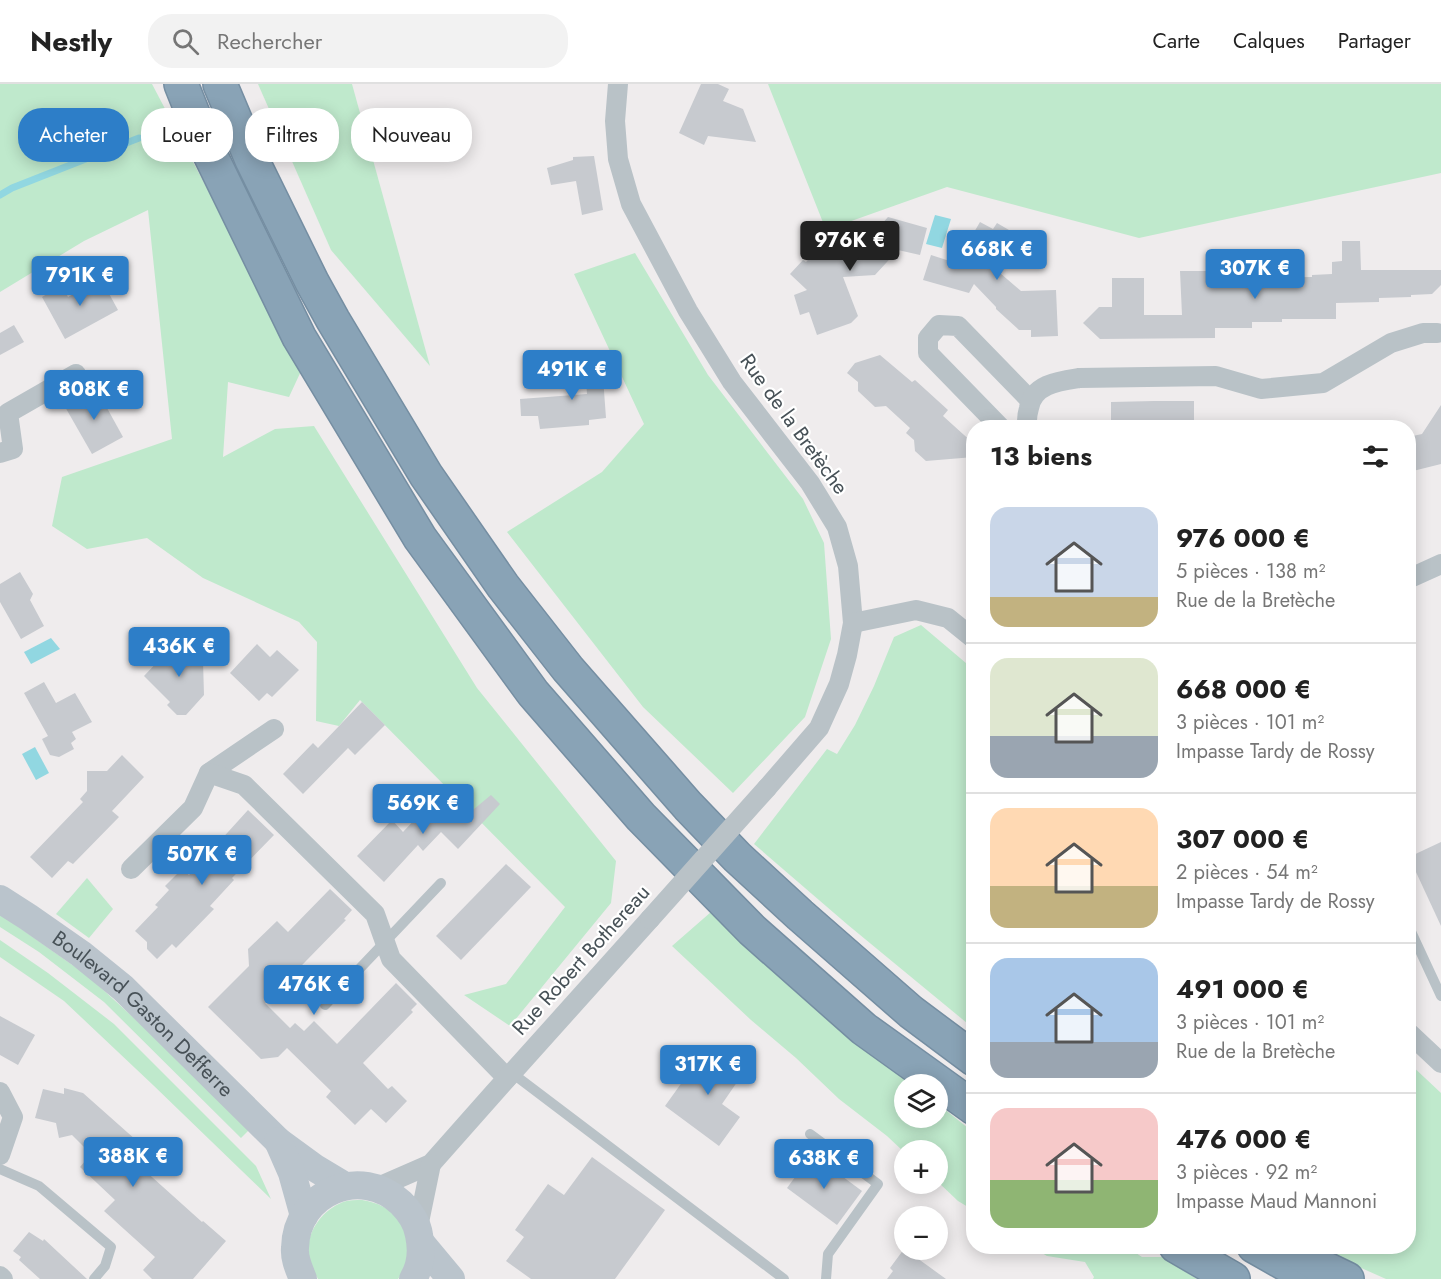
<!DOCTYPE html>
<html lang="fr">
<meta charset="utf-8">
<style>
:root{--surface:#fff;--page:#f2f2f2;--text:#222;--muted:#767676;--line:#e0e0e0;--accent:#2d7ec8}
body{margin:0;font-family:Jost,sans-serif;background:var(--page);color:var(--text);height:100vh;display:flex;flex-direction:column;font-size:22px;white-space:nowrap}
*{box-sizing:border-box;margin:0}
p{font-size:20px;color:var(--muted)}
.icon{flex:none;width:33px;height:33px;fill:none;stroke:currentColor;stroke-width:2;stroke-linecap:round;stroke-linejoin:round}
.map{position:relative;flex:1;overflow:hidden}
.drawer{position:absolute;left:966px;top:336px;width:450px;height:834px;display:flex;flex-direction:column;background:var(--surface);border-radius:24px;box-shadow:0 3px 15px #0003}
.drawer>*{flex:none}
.guide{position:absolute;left:18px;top:24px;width:570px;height:54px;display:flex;gap:12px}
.fabs{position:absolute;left:894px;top:990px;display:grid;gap:12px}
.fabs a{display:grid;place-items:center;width:54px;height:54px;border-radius:50%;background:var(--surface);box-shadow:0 3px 15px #0003;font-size:30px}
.price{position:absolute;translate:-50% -51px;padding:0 14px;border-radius:6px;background:var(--accent);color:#fff;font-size:20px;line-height:39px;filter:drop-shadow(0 2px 3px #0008)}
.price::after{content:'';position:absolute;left:50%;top:36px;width:18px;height:14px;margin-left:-9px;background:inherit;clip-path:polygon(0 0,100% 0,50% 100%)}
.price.selected{background:#222;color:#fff}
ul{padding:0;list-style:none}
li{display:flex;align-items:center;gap:18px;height:150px;padding:0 24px}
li+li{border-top:2px solid var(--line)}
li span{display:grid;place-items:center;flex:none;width:168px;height:120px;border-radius:18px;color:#555}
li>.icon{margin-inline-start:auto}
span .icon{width:72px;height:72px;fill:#fffc;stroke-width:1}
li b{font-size:26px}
h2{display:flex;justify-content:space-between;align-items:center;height:72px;padding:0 24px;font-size:26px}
.pill{padding:0 21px;border-radius:24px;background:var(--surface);box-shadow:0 3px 15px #0003;font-size:21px;line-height:54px}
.pill.selected{background:var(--accent);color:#fff}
header{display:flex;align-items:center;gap:36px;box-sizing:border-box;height:84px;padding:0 30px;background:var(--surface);border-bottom:2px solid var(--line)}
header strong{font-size:28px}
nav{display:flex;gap:33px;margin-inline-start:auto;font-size:21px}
.search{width:420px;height:54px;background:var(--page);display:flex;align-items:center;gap:15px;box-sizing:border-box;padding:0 21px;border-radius:24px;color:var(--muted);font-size:22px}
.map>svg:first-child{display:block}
.green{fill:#bfe9cc}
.water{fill:#91d7e1}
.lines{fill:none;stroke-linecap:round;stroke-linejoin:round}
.stream{stroke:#91d7e1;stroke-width:7}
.building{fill:#c7cacf}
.highway-casing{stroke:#758ea2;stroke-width:36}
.lane{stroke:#b9c2c7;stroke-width:10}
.street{stroke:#b9c2c7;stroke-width:20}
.secondary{stroke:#bac4cc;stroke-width:28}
.highway{stroke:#89a3b6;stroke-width:33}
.street-bridge{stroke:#b9c2c7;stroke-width:20}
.labels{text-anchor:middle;stroke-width:4.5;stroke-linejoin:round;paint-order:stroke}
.street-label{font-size:21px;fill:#475157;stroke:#fff}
</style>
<header>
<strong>Nestly</strong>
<div class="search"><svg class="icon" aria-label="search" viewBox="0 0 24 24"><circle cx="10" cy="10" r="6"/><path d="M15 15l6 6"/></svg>Rechercher</div>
<nav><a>Carte</a><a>Calques</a><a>Partager</a></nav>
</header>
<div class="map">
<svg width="1441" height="1195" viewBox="0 0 1441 1195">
<rect width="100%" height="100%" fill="#efeced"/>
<g class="green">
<polygon points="0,0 152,0 302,285 289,313 228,298 223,373 275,345 314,342 477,604 616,777 611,819 510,942 464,911 506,900 565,823 360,616 339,642 316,637 317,558 299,538 203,494 147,454 87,465 52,442 62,393 172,355 148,126 84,157 0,208"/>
<polygon points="258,0 352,0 430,282 331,166"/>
<polygon points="768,0 1441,0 1441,89 1139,154 947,103 826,146"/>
<polygon points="635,169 708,291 803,415 824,459 831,555 805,633 733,709 643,623 507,448 602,388 644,340 574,190"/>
<polygon points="921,541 973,585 973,944 848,841 754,760 827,665 837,670 855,641 874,602 894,553"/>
<polygon points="87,794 113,825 89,854 56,830"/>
<polygon points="711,828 838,944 912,1000 904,1000 904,1034 938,1034 938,1020 973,1048 973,1126 958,1117 938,1098 938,1066 904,1066 904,1068 887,1052 839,1015 796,974 751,936 672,862"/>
<polygon points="0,830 88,892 183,979 249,1046 241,1054 104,918 39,868 0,843"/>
<polygon points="0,856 48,889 114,940 256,1082 271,1115 153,1001 64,917 0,873"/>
<polygon points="1409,979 1441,1009 1441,1195 1386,1195 1341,1175 1319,1163 1408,1162"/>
<path d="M362 1116C373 1118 384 1121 392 1129 410 1145 414 1176 398 1195H318C316 1191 313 1187 311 1182 301 1156 318 1128 343 1118 349 1116 356 1116 362 1116Z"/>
<polygon points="1032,1163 1127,1163 1142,1173 1162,1173 1197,1195 1093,1195 1094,1193 1085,1178 1047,1172"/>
</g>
<g class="water">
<polygon points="935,131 951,135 942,164 926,160"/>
<polygon points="51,554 60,565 31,580 24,568"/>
<polygon points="35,663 49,689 36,696 22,670"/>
</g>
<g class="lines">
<polyline class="stream" points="0,111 12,104 139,54"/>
</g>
<g class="building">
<polygon points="701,0 718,0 729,5 723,17 743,25 756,58 708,52 704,61 679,49"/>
<polygon points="594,72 603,126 582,131 576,97 551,101 547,84 573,76 573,73"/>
<polygon points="888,133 927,144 920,171 898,166 875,191 843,193 858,232 851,239 817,251 809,228 800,231 794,211 807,206 790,190 803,176 806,178 821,162 832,172 850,151 862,162"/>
<polygon points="980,138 993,145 997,139 1021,153 1000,189 1021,207 1056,206 1058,252 1031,253 1031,246 1019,246 996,225 996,223 974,200 969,209 923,196 931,171 956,179"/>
<polygon points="1342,157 1360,157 1361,186 1441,186 1441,201 1432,210 1411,211 1411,213 1379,214 1379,218 1336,219 1336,235 1282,235 1282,238 1252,238 1252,244 1215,244 1215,254 1100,255 1083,239 1099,223 1112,223 1112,194 1144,194 1144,231 1182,231 1180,187 1214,187 1214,204 1255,203 1255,194 1312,193 1312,191 1332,190 1332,178 1342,177"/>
<polygon points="101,195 118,226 65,255 42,213 62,201 68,213"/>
<polygon points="14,241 24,258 0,271 0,249"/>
<polygon points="601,266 606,334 589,336 589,341 540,345 538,332 521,332 520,315 587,310 584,268"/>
<polygon points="880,271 912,298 915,296 948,326 943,332 974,360 974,373 926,377 915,367 914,356 906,349 910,344 886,322 875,323 858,307 858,298 847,289 855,279"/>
<polygon points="96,304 123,353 92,370 64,321"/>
<polygon points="1154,317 1194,317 1194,344 1111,344 1111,318"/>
<polygon points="1441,321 1441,380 1413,387 1408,368 1408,353 1422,350"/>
<polygon points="20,488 33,510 30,516 44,542 21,555 0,518 0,500"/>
<polygon points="180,554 203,577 204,611 186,631 177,631 167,621 170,618 144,592"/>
<polygon points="257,560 270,573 277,566 299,586 272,613 267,609 259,617 230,589"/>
<polygon points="44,598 56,619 75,609 92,638 72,648 76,655 71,659 74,665 59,673 50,671 42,655 48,652 24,609"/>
<polygon points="362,618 385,641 355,671 348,664 303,710 283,690 313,659 318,664"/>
<polygon points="122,671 144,693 112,727 119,733 73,780 68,777 52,794 30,773 83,718 80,715 87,707 87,687 107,687"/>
<polygon points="438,711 462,735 491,711 500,720 458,765 441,748 423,767 418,761 384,798 357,772 392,736 403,748"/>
<polygon points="248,726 274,751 232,794 234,796 210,822 214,825 176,864 172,860 157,875 147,865 147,858 135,847 158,823 155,821 169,806 165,802 182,785 189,791"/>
<polygon points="1441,758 1441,842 1409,773"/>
<polygon points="506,780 531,803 461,876 436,852"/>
<polygon points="330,805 352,826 344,835 346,836 265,919 290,944 295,939 304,947 314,937 337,960 396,899 417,920 411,926 413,928 363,979 388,1005 392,1002 407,1017 386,1039 371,1025 355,1041 326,1013 331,1007 287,964 278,973 261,975 208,923 249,882 248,865 277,837 288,848"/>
<polygon points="0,932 35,951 18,981 0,971"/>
<polygon points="708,962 744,988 722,1020 740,1033 719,1062 665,1022"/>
<polygon points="64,1004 83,1009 154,1072 143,1085 202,1138 203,1137 226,1157 193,1195 152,1195 143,1186 155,1173 104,1127 115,1116 80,1083 91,1070 72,1051 59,1054 56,1039 35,1034 43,1005 64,1010"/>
<polygon points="812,1070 862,1107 837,1141 787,1104"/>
<polygon points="592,1073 665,1126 615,1195 531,1195 506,1177 524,1153 515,1146 548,1100 564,1111"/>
<polygon points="29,1148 43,1157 44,1155 87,1195 40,1195 19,1176 21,1173 13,1167"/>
<polygon points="904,1165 906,1166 946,1195 887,1195 893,1187 890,1184"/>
</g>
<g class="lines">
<defs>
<g id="highway">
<polyline points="181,0 205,60 299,253 420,454 533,609 641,733 752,846 864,945 974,1024"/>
<polyline points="220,0 252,76 312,198 333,236 426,391 503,502 568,585 688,722 737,773 800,831 911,928 974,975"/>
<polyline points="1176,1162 1233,1195"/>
<polyline points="1254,1162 1305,1191"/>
<polyline points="1287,1162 1316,1180 1347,1195"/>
</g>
</defs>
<use href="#highway" class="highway-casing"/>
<g class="lane">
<polyline points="1408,841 1441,912"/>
<polyline points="325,921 441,799"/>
<polyline points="512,989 784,1195"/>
<polyline points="810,1050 878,1100 828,1170 826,1195"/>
<polyline points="0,1085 39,1102 111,1163 105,1182 94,1195"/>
</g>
<g class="street">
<polyline points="618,0 615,37 618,75 631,120 688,227 732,298 810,399 837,443 848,482 853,539 847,571 839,600 819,644 767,704"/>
<polyline points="1001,344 928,269 928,254 939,241 958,242 1030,316"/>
<path d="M1028 344C1026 337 1027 331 1029 324 1033 300 1059 297 1079 294L1216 292 1261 305 1323 299 1391 259 1423 249H1437"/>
<polyline points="0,369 13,365 8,329 76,290"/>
<polyline points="1408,495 1441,480"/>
<polyline points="853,539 916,526 948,534 974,555"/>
<polyline points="209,689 274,645"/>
<polyline points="131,785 193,724 209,689 244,701 375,830 391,875 507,994"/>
<polyline points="1408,948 1441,979"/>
<polyline points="0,1008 13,1033 0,1071"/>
<polyline points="376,1104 431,1080 493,1010 650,835"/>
<polyline points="418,1143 431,1080"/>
<polyline points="0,1192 3,1195"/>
</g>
<g class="secondary">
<path id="s1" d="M0 815 28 833 81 870 123 904 278 1057 315 1084 345 1102"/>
<polyline points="278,1057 292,1089 304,1132"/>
<polyline points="421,1159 451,1195"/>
<path d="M303 1195C299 1185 294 1175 295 1164 296 1108 361 1081 401 1119 410 1128 417 1138 419 1151 422 1165 421 1182 413 1195"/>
</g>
<use href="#highway" class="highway"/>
<polyline class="street-bridge" points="650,835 767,704"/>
</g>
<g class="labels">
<g class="street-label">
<text transform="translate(794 340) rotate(54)" y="7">Rue de la Bretèche</text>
<text transform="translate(581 876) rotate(-48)" y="7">Rue Robert Bothereau</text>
<text dy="7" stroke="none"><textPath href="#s1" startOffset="184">Boulevard Gaston Defferre</textPath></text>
</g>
</g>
</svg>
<div class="fabs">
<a><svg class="icon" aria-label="layers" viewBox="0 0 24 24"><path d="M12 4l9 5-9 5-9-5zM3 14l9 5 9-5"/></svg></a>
<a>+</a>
<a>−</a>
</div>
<b class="price selected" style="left:850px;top:188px">976K €</b>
<b class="price" style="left:997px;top:197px">668K €</b>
<b class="price" style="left:1255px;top:216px">307K €</b>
<b class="price" style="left:80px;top:223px">791K €</b>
<b class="price" style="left:572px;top:317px">491K €</b>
<b class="price" style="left:94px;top:337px">808K €</b>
<b class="price" style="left:179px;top:594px">436K €</b>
<b class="price" style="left:423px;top:751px">569K €</b>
<b class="price" style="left:202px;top:802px">507K €</b>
<b class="price" style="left:314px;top:932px">476K €</b>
<b class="price" style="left:708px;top:1012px">317K €</b>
<b class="price" style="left:133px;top:1104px">388K €</b>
<b class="price" style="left:824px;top:1106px">638K €</b>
<div class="guide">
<a class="pill selected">Acheter</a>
<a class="pill">Louer</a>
<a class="pill">Filtres</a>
<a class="pill">Nouveau</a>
</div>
<section class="drawer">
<h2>13 biens<svg class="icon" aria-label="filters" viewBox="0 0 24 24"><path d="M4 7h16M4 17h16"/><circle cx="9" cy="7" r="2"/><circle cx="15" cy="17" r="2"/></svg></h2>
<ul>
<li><span style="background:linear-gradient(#c9d6e8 75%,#c2b280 0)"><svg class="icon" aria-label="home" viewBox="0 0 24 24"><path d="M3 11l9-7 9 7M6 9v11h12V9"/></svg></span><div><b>976 000 €</b><p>5 pièces · 138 m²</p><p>Rue de la Bretèche</p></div></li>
<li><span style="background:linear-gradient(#dfe7d0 65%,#9aa5b1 0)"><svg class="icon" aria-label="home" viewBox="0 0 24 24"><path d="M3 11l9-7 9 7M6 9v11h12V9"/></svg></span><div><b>668 000 €</b><p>3 pièces · 101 m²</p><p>Impasse Tardy de Rossy</p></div></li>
<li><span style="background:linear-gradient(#ffd9b3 65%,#c2b280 0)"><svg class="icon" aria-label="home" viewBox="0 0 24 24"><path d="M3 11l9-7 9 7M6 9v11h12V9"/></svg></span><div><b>307 000 €</b><p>2 pièces · 54 m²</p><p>Impasse Tardy de Rossy</p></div></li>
<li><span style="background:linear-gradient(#a9c7e8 70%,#9aa5b1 0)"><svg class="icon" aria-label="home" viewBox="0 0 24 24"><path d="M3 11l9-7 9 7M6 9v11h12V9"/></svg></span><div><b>491 000 €</b><p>3 pièces · 101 m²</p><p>Rue de la Bretèche</p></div></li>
<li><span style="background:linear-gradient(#f6c9c9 60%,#8fb573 0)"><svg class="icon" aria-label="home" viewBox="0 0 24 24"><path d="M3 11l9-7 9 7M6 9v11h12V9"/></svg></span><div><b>476 000 €</b><p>3 pièces · 92 m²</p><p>Impasse Maud Mannoni</p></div></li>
</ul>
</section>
</div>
